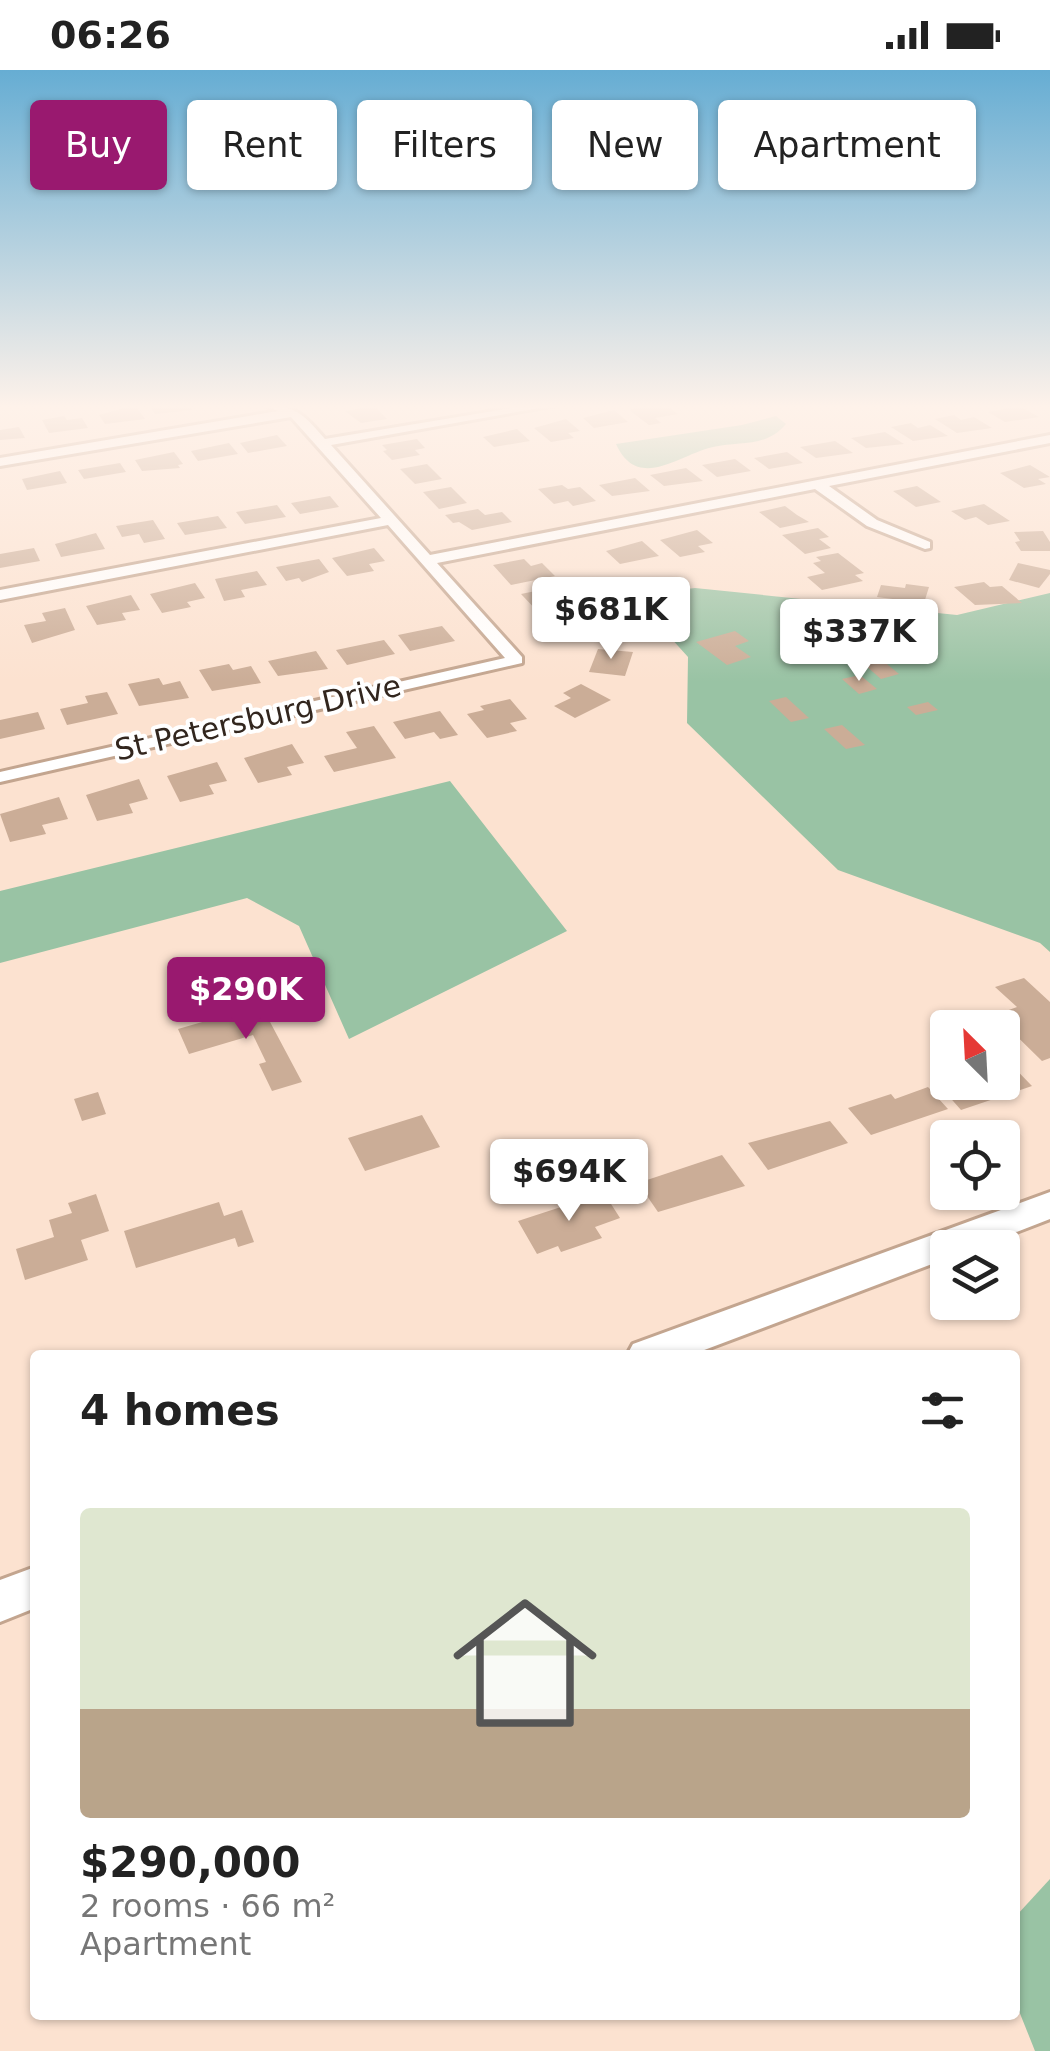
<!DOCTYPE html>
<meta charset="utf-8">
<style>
:root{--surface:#fff;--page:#f6f6f6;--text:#222;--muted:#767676;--line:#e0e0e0;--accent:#99196f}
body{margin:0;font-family:"DejaVu Sans",sans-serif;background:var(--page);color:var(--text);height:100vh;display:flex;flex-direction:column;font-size:38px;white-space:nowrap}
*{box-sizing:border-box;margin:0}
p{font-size:32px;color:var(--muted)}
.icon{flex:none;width:55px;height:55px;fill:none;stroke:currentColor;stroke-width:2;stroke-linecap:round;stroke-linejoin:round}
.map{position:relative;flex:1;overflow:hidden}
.side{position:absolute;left:30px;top:1280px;width:990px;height:670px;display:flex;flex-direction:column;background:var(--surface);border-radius:10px;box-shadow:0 2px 8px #0004}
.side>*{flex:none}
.guide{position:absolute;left:30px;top:30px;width:990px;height:90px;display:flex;gap:20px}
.needle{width:65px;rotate:336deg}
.controls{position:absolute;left:930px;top:940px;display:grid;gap:20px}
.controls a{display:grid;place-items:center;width:90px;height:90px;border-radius:10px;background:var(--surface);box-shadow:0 2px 8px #0004;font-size:50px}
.price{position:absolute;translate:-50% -85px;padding:0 22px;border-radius:10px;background:#fff;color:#222;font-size:32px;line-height:65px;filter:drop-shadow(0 2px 5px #0008)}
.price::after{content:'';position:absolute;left:50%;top:60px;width:30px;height:22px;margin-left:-15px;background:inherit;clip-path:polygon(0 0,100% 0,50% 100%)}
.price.on{background:var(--accent);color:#fff}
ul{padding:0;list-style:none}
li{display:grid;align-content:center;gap:20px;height:530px;padding:0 50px}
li+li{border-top:2px solid var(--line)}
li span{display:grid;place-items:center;height:310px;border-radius:10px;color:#555}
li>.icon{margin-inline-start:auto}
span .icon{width:180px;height:180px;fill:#fffc;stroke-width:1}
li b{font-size:42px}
h2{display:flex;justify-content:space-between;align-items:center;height:120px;padding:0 50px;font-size:42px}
.tag{padding:0 35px;border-radius:10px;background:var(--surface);box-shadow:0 2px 8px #0004;font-size:35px;line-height:90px}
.tag.on{background:var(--accent);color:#fff}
.status{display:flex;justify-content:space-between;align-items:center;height:70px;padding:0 50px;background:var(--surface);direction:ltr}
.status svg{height:28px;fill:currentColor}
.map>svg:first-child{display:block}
.green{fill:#99c3a4}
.building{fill:#cbad97}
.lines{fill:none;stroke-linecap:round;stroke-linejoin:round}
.street-casing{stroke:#c3a58f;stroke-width:6}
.secondary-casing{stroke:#c3a58f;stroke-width:6}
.street{fill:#fff;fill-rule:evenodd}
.secondary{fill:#fff;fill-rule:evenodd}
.labels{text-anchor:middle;stroke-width:8;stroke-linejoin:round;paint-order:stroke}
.far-street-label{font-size:30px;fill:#32261e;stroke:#fff}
</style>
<div class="status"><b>06:26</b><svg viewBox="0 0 49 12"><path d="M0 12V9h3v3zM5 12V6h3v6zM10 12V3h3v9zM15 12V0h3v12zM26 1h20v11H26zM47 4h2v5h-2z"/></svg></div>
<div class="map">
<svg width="1050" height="1981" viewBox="0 0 1050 1981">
<rect width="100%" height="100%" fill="#fce2d0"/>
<g class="green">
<path d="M776 346 786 354C766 378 740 371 713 377 678 385 638 422 616 374L742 355Z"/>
<polygon points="695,518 957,545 1050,523 1050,882 1040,873 838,800 687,653 688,587 633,526"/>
<polygon points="450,711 567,861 349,969 299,856 247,828 0,893 0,821"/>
<polygon points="1050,1809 1050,1981 1035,1981 1015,1931 1015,1847"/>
</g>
<g class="building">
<polygon points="135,335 145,349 105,354 99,345"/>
<polygon points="149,335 188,335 192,340 155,344"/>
<polygon points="647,335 665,335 678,344 655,348 661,353 649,355 629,340"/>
<polygon points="374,336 387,349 361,353 345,341"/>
<polygon points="1019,336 1039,347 1005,352 988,342"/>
<polygon points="614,340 628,352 594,358 583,348"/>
<polygon points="954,345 961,350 974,347 992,358 957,363 935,349"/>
<polygon points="64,346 67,350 82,348 88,358 49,363 42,350"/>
<polygon points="566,349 580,361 568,363 574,368 551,372 534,358"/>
<polygon points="911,353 918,358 930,355 948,366 913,371 891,357"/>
<polygon points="19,357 25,368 0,370 0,360"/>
<polygon points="517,359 530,371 494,377 483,367"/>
<polygon points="885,362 904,374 866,378 851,368"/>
<polygon points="277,365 287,376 248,383 240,373"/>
<polygon points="417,369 425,378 415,380 420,385 392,390 383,381 387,380 382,375"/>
<polygon points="835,371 853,383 816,388 800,377"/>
<polygon points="229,373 238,384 198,391 191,381"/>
<polygon points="174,382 183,394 178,395 180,398 142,401 135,390"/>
<polygon points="787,382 803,393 769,399 754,388"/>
<polygon points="735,389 751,401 717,407 702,395"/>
<polygon points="120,393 126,402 84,409 78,400"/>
<polygon points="427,394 442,409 415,414 400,399"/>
<polygon points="1030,395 1050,407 1038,409 1046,414 1024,418 1000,403"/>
<polygon points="686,398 703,411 664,416 650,405"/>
<polygon points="60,401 67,413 27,420 22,409"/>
<polygon points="635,408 650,421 612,426 599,415"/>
<polygon points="562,415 568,419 580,417 596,431 573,436 568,431 554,434 538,419"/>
<polygon points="917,416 941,432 916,437 893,421"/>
<polygon points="451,417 467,433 439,439 423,422"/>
<polygon points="330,426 339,437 300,444 291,433"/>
<polygon points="984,434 1010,451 988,455 976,447 965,450 951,441"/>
<polygon points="277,435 286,447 245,454 236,442"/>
<polygon points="785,436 797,445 809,452 780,458 759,442"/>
<polygon points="478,439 485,445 502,442 512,452 472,460 459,452 453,453 445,445"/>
<polygon points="218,446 227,458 185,465 177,453"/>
<polygon points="153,450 165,469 144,473 139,464 122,467 116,456"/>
<polygon points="818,458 829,467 819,469 831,478 805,484 782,465"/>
<polygon points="697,460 713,473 698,476 705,482 680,487 660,470"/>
<polygon points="1043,461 1050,472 1050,481 1021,481 1015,472 1020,471 1014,462"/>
<polygon points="96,463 105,479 61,487 55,474"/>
<polygon points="642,471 659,486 620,494 606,481"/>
<polygon points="34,478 40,491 0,498 0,484"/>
<polygon points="374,478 385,491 369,494 374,501 347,506 332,488"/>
<polygon points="838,483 864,503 855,505 863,511 822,520 807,507 825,503 813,493 821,491 816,487"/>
<polygon points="319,489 329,502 302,512 299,508 286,511 276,497"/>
<polygon points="524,489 531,496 542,493 555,506 511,515 493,495"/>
<polygon points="1018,493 1050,500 1050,504 1039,518 1009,510"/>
<polygon points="257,501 267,515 241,520 245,527 224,531 215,509"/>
<polygon points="984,512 990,517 1002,516 1022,533 975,535 954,517"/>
<polygon points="195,513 205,528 187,532 191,537 162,543 150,524"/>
<polygon points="906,514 929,517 924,533 877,527 881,515 905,518"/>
<polygon points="560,516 569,525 559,527 569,537 540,544 521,524"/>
<polygon points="131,525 140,540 122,543 126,550 97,555 86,536"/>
<polygon points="65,538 75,560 32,573 24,555 46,551 42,543"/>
<polygon points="589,542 609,562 574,570 554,550"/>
<polygon points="442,556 455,571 410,581 398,565"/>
<polygon points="735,561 749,571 735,576 751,587 727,595 696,572"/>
<polygon points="384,570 395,584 347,595 336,580"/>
<polygon points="598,579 633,582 625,606 589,602"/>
<polygon points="316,581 328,599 278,606 268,591"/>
<polygon points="876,585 899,604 881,609 858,589"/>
<polygon points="229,594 233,600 251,596 261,613 212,621 199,600"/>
<polygon points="860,605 877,619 859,624 842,609"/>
<polygon points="159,608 163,615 180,611 189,628 139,636 128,614"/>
<polygon points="581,614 611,630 575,648 554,636 571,628 563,623"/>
<polygon points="107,622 118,644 67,655 60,639 88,633 85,626"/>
<polygon points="786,627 809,648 791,652 769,631"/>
<polygon points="510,629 527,649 510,653 517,661 487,668 467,644 484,640 480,636"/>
<polygon points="928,632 938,640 916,645 907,637"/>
<polygon points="440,641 458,665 440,669 434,662 405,669 393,652"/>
<polygon points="38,642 45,659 0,669 0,650"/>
<polygon points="842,655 865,675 846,679 824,659"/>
<polygon points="374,656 396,688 334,702 324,686 357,678 346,662"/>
<polygon points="292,674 304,693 287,697 292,705 258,713 244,688"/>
<polygon points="217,692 227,711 209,715 214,724 180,732 167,706"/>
<polygon points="139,709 148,729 129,734 133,743 97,751 86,725"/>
<polygon points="59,727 68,749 42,755 46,764 10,772 0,744"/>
<polygon points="1024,908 1050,932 1050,988 1042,991 995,945 1017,937 995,917"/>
<polygon points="261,935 302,1012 272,1021 259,994 266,992 253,965 189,984 178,959"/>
<polygon points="1002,985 1032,1016 961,1040 931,1006 948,1001 948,1012 1002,1012"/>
<polygon points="928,1017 948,1039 871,1065 848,1038 891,1024 895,1029"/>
<polygon points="98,1022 106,1044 82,1051 74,1029"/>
<polygon points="422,1045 440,1077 365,1101 348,1068"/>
<polygon points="830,1051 848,1073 768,1100 748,1073"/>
<polygon points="722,1085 745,1116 658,1142 638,1113"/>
<polygon points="604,1123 620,1148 595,1157 602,1168 561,1182 558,1176 537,1184 518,1151"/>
<polygon points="96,1124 109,1161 81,1170 88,1190 25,1210 16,1179 54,1167 49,1150 72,1143 68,1133"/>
<polygon points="219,1132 224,1146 242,1140 254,1172 238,1177 235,1168 136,1198 124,1161"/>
</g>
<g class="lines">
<defs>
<path id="street" d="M266 335C296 335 306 347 325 369L529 335H556L331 375 430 485 1050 365V373L829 416 877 450 930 472V478L925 479 867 456 815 419 437 493 522 587V593L0 712V702L505 588 388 455 0 530V520L381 448 291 347 0 396V388L278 341Z"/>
<g id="secondary">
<polygon points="1050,1122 1050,1149 975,1178 948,1178 948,1188 691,1285 627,1285 633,1274"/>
<polygon points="35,1497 35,1538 0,1552 0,1510"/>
</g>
</defs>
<use href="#street" class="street-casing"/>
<use href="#secondary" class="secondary-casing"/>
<use href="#street" class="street"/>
<use href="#secondary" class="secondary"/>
</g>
<linearGradient id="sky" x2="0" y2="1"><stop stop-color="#66add3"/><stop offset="0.55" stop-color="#fef2ea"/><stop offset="1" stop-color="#fef2ea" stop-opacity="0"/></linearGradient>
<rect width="1050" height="612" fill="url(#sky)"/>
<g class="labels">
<g class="far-street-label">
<text transform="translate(258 648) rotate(-13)" y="10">St Petersburg Drive</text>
</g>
</g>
</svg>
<div class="controls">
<a><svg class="needle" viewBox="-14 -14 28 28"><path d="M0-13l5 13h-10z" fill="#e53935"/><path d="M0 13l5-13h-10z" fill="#767676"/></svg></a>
<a><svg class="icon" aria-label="locate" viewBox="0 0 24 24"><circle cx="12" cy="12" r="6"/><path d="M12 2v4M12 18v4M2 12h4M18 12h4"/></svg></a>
<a><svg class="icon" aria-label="layers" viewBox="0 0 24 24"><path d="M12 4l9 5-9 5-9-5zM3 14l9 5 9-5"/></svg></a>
</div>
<b class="price" style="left:611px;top:592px">$681K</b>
<b class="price" style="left:859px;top:614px">$337K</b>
<b class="price on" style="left:246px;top:972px">$290K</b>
<b class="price" style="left:569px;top:1154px">$694K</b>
<div class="guide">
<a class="tag on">Buy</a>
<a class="tag">Rent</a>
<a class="tag">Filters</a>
<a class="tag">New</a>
<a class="tag">Apartment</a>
</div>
<section class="side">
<h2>4 homes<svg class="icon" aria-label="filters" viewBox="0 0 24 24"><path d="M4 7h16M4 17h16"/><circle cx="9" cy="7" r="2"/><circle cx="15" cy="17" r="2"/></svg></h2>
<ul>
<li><span style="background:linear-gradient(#dfe7d0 65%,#b9a48a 0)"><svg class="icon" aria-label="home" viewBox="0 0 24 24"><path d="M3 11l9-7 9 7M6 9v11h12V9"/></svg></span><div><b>$290,000</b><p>2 rooms · 66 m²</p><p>Apartment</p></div></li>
</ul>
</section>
</div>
